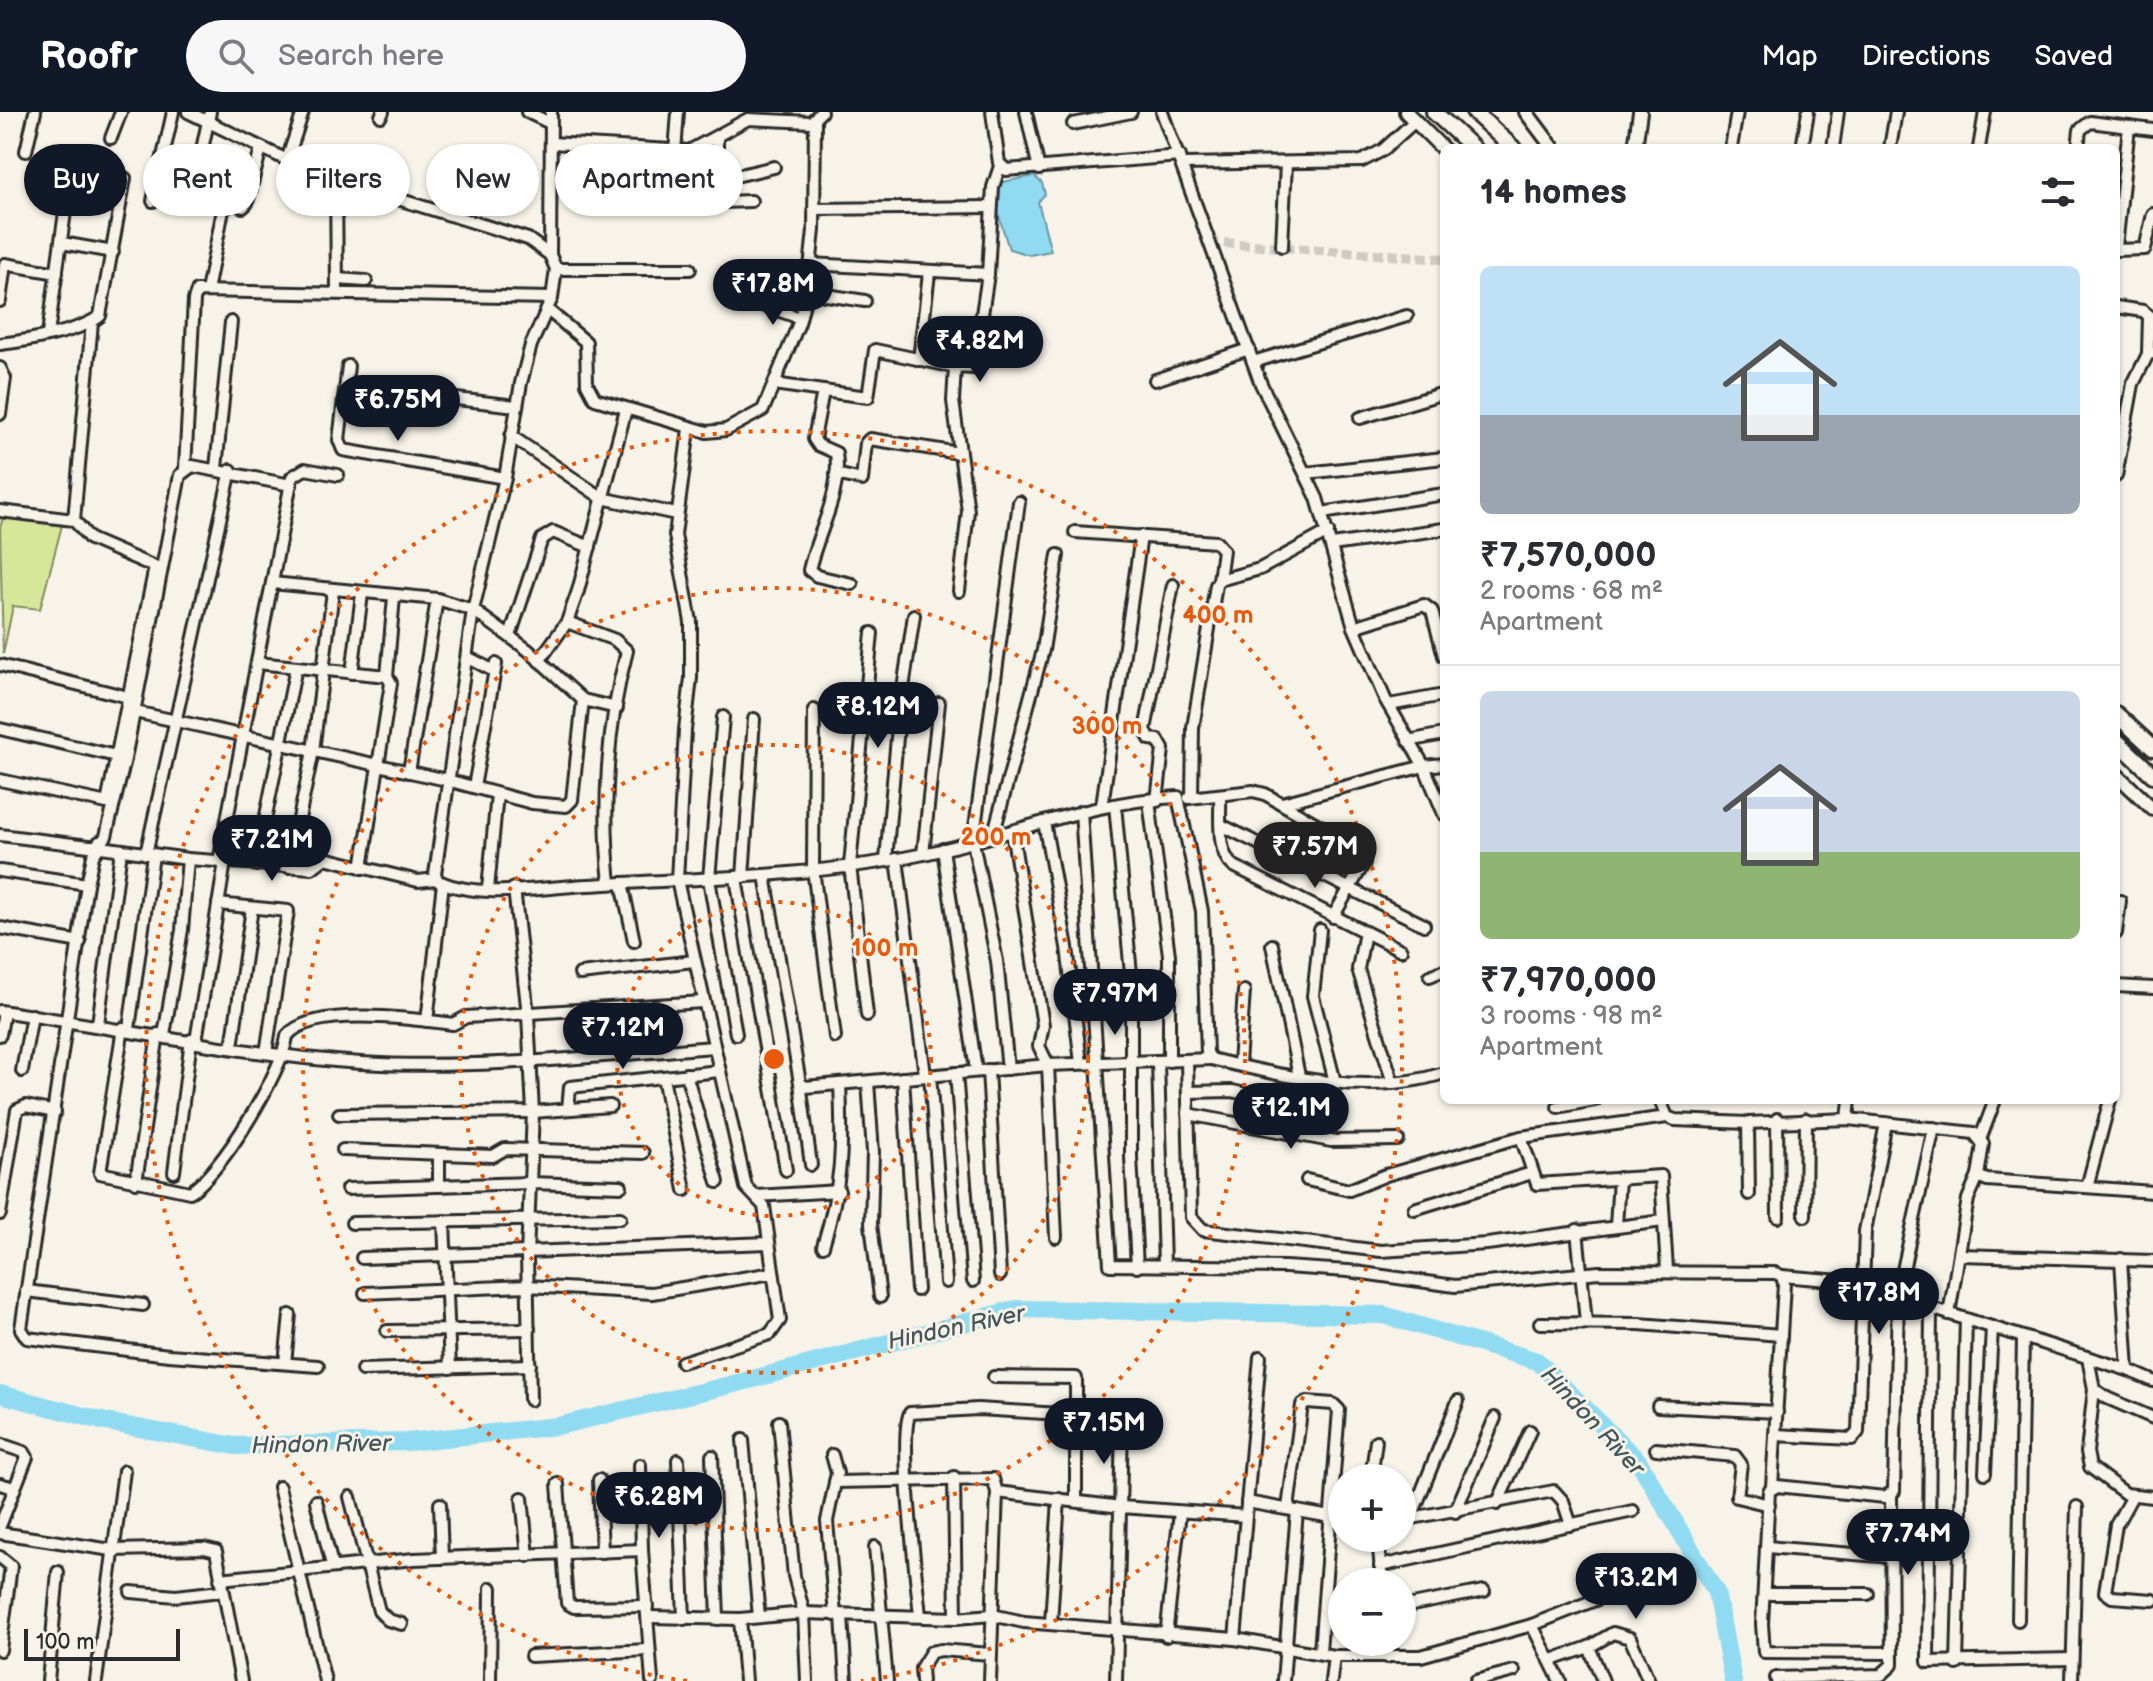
<!DOCTYPE html>
<meta charset="utf-8">
<style>
:root{--surface:#fff;--page:#f7f7f7;--text:#2b2b33;--muted:#7c7c81;--line:#e1e1e2;--accent:#111827}
body{margin:0;font-family:"Balsamiq Sans",sans-serif;background:var(--page);color:var(--text);height:100vh;display:flex;flex-direction:column;font-size:30px;white-space:nowrap}
*{box-sizing:border-box;margin:0}
p{font-size:26px;color:var(--muted)}
.icon{flex:none;width:44px;height:44px;fill:none;stroke:currentColor;stroke-width:2;stroke-linecap:round;stroke-linejoin:round}
.map{position:relative;flex:1;overflow:hidden}
.sheet{position:absolute;left:1440px;top:32px;width:680px;height:960px;display:flex;flex-direction:column;background:var(--surface);border-radius:12px;box-shadow:0 2px 6px #0004}
.sheet>*{flex:none}
.banner{position:absolute;left:24px;top:32px;width:760px;height:72px;display:flex;gap:16px}
.tools{position:absolute;left:1328px;top:1352px;display:grid;gap:16px}
.tools a{display:grid;place-items:center;width:88px;height:88px;border-radius:50%;background:var(--surface);box-shadow:0 2px 6px #0004;font-size:40px}
.scale{position:absolute;left:24px;bottom:20px;width:156px;box-sizing:border-box;padding-left:8px;border:4px solid #2b2b2b;border-top:0;font-size:22px;line-height:28px;white-space:nowrap;color:#2b2b2b;-webkit-text-stroke:6px #f7f3e8;paint-order:stroke}
.price{position:absolute;translate:-50% -68px;padding:0 18px;border-radius:28px;background:var(--accent);color:#fff;font-size:26px;line-height:52px;filter:drop-shadow(0 2px 4px #0008)}
.price::after{content:'';position:absolute;left:50%;top:48px;width:24px;height:18px;margin-left:-12px;background:inherit;clip-path:polygon(0 0,100% 0,50% 100%)}
.price.on{background:#222;color:#fff}
ul{padding:0;list-style:none}
li{display:grid;align-content:center;gap:16px;height:424px;padding:0 40px}
li+li{border-top:2px solid var(--line)}
li span{display:grid;place-items:center;height:248px;border-radius:12px;color:#555}
li>.icon{margin-inline-start:auto}
span .icon{width:144px;height:144px;fill:#fffc;stroke-width:1}
li b{font-size:34px}
h2{display:flex;justify-content:space-between;align-items:center;height:96px;padding:0 40px;font-size:34px}
.pill{padding:0 28px;border-radius:36px;background:var(--surface);box-shadow:0 2px 6px #0004;font-size:28px;line-height:72px}
.pill.on{background:var(--accent);color:#fff}
header{display:flex;align-items:center;gap:48px;box-sizing:border-box;height:112px;padding:0 40px;background:var(--accent);color:#fff}
header strong{font-size:38px}
nav{display:flex;gap:44px;margin-inline-start:auto;font-size:28px}
.search{width:560px;height:72px;background:var(--page);display:flex;align-items:center;gap:20px;box-sizing:border-box;padding:0 28px;border-radius:44px;color:var(--muted);font-size:30px}
.map>svg:first-child{display:block}
.green{fill:#d6e79a;stroke:#808962;stroke-width:2}
.water{fill:#90dbf1;stroke:#6895a2;stroke-width:2}
.lines{fill:none;stroke-linecap:round;stroke-linejoin:round}
.river{stroke:#90dbf1;stroke-width:18}
.minor-tunnel{stroke:#cecbc2;stroke-width:10;stroke-dasharray:10 5;stroke-linecap:butt}
.minor-casing{stroke:#2b2b2b;stroke-width:16}
.tertiary-casing{stroke:#2b2b2b;stroke-width:18}
.secondary-casing{stroke:#2b2b2b;stroke-width:20}
.minor{stroke:#f7f3e8;stroke-width:10}
.tertiary{stroke:#f7f3e8;stroke-width:12}
.secondary{stroke:#f7f3e8;stroke-width:14}
.ring{fill:none;stroke:#e8590c;stroke-width:4;stroke-dasharray:4 8}
.labels{text-anchor:middle;stroke-width:6;stroke-linejoin:round;paint-order:stroke}
.water-label{font-size:24px;font-style:italic;fill:#44575c;stroke:#f7f3e8}
.centre{fill:#e8590c;stroke:#f7f3e8;stroke-width:4}
.ring-label{font-size:24px;text-anchor:middle;font-weight:bold;fill:#e8590c;stroke:#f7f3e8;stroke-width:6;stroke-linejoin:round;paint-order:stroke}
</style>
<header>
<strong>Roofr</strong>
<div class="search"><svg class="icon" aria-label="search" viewBox="0 0 24 24"><circle cx="10" cy="10" r="6"/><path d="M15 15l6 6"/></svg>Search here</div>
<nav><a>Map</a><a>Directions</a><a>Saved</a></nav>
</header>
<div class="map">
<svg width="2153" height="1569" viewBox="0 0 2153 1569">
<rect width="100%" height="100%" fill="#f7f3e8"/>
<filter id="ink" filterUnits="userSpaceOnUse"><feTurbulence type="fractalNoise" baseFrequency=".0125" numOctaves="2"/><feDisplacementMap in="SourceGraphic" scale="16" xChannelSelector="R" yChannelSelector="G"/><feConvolveMatrix kernelMatrix="1 2 1 2 8 2 1 2 1" color-interpolation-filters="sRGB"/></filter>
<g filter="url(#ink)">
<polygon class="green" points="4,402 62,413 40,497 13,494 3,542 0,416"/>
<polygon class="water" points="1034,64 1042,71 1045,82 1038,90 1051,139 1030,143 1009,137 998,101 993,97 997,71"/>
<g class="lines">
<polyline class="river" points="0,1282 106,1310 235,1334 407,1330 558,1314 734,1272 1016,1197 1384,1203 1537,1249 1639,1350 1716,1480 1733,1569"/>
<polyline class="minor-tunnel" points="1209,130 1444,147"/>
<defs>
<g id="minor">
<polyline points="188,0 287,48 346,71 528,127 550,143"/>
<polyline points="527,0 550,11"/>
<path d="M551 0 550 143 556 157 552 186 531 233 521 271 505 366 473 498 435 762 438 769C482 788 542 775 588 773 699 766 811 765 919 743 1007 725 1089 689 1178 685L1202 799 1207 941 1211 947C1284 965 1371 985 1444 961"/>
<polyline points="992,0 999,51 1006,58 1180,44"/>
<polyline points="1026,0 1039,57"/>
<polyline points="1162,0 1261,272 1317,386 1354,515 1385,587 1424,654 1444,702"/>
<polyline points="381,4 383,0"/>
<polyline points="1073,12 1131,0"/>
<polyline points="717,25 717,87 723,90 751,89"/>
<polyline points="111,26 121,0"/>
<polyline points="551,31 689,39 748,7 811,10 821,0"/>
<polyline points="1731,36 1737,0"/>
<polyline points="1802,36 1808,0"/>
<polyline points="1833,36 1838,0"/>
<polyline points="1890,36 1896,0"/>
<polyline points="1979,36 1985,0"/>
<polyline points="2078,36 2080,18 2090,10 2153,18"/>
<polyline points="26,39 35,0"/>
<polyline points="675,40 678,0"/>
<polyline points="287,48 303,0"/>
<polyline points="1183,52 1362,49 1383,38 1415,9"/>
<polyline points="716,62 740,63 774,55"/>
<polyline points="336,67 337,181"/>
<polyline points="153,89 173,0"/>
<polyline points="191,89 210,0"/>
<polyline points="814,97 991,95"/>
<polyline points="62,131 113,140"/>
<polyline points="1282,134 1286,51"/>
<polyline points="2116,135 2129,15"/>
<polyline points="2116,138 2145,137 2153,102"/>
<polyline points="811,152 988,162"/>
<polyline points="556,157 690,157"/>
<polyline points="337,167 366,169"/>
<polyline points="207,179 223,98 233,91 243,95 247,91 261,36"/>
<polyline points="807,180 865,189"/>
<polyline points="0,189 5,152 57,161"/>
<polyline points="757,191 800,206"/>
<polyline points="2116,195 2143,199 2149,204 2148,242"/>
<polyline points="549,199 586,230 587,272 595,287 707,320 726,318 763,298 799,211 808,175 814,118 815,9"/>
<path d="M0 232C26 229 80 220 100 204L125 66 71 57 48 222"/>
<polyline points="919,248 929,161"/>
<polyline points="1253,250 1407,204"/>
<polyline points="348,254 339,328 343,338 505,366"/>
<polyline points="0,256 5,266 0,302"/>
<polyline points="1155,268 1249,237"/>
<path d="M774 272 823 279 814 327 818 333 836 341C842 383 818 418 809 458L817 464 852 472"/>
<polyline points="823,279 868,285 875,238 955,255"/>
<polyline points="396,280 516,294"/>
<polyline points="1360,306 1444,281"/>
<polyline points="511,324 602,386 676,402"/>
<polyline points="185,356 194,188 197,179 552,186"/>
<polyline points="216,356 231,210"/>
<polyline points="1306,361 1444,346"/>
<polyline points="836,362 862,368 866,331 870,327 959,341"/>
<polyline points="2116,364 2133,272 2148,242 2153,241"/>
<polyline points="291,373 192,354 180,363 125,647 106,724 93,744 87,772 21,1217 27,1226 169,1243 318,1254"/>
<polyline points="0,399 74,408 90,427 155,455 107,691"/>
<polyline points="1322,401 1444,382"/>
<polyline points="74,408 92,210"/>
<polyline points="1075,420 1216,430 1223,438 1219,468"/>
<polyline points="1332,433 1444,417"/>
<polyline points="272,471 437,487 473,498 528,538 583,588 617,596"/>
<polyline points="959,479 968,399 953,289 955,255 974,256 988,162 993,75 1000,54"/>
<path d="M567 510 615 528 627 539C607 612 602 696 610 771"/>
<polyline points="1354,515 1424,493 1432,499 1444,544"/>
<polyline points="510,524 542,427 553,420 590,435"/>
<polyline points="467,545 494,559"/>
<polyline points="539,549 567,510 578,479 626,297"/>
<polyline points="257,551 387,564 391,571 362,756"/>
<polyline points="0,553 128,585"/>
<polyline points="352,561 362,482"/>
<polyline points="387,564 394,485"/>
<polyline points="1389,593 1444,583"/>
<polyline points="814,598 813,757 835,925"/>
<polyline points="135,600 447,668 532,691 566,694 572,688 583,588"/>
<polyline points="723,605 709,767 736,922"/>
<polyline points="0,617 116,644"/>
<polyline points="1408,629 1444,622"/>
<polyline points="409,660 437,487"/>
<polyline points="0,668 107,691"/>
<polyline points="474,675 496,552"/>
<path d="M1220 683C1221 703 1216 739 1232 753L1401 838"/>
<polyline points="1192,685 1193,616 1216,473 1219,468 1260,457 1328,420"/>
<polyline points="1189,686 1253,679 1265,682 1363,739 1364,751 1333,805"/>
<polyline points="1149,689 1169,843 1169,949"/>
<polyline points="1157,689 1163,637 1158,628 1150,627 1145,618 1173,473"/>
<polyline points="1282,691 1424,654 1444,652"/>
<polyline points="1102,693 1141,424"/>
<polyline points="1115,693 1131,862 1131,1045 1137,1155"/>
<polyline points="1081,699 1110,1153 1285,1155 1348,1159 1455,1174 1599,1160 1775,1161 1782,1164 1784,1172 1772,1375"/>
<polyline points="1044,710 1067,835 1081,951"/>
<polyline points="1221,713 1424,813"/>
<polyline points="1012,719 1043,913 1039,934 1048,953 1056,1125"/>
<polyline points="0,723 89,734 97,734 99,730"/>
<polyline points="993,724 1043,538 1058,443"/>
<polyline points="101,735 188,747 312,756 325,746 418,769 436,767"/>
<polyline points="943,737 976,958"/>
<polyline points="146,742 231,358"/>
<polyline points="923,742 939,591"/>
<polyline points="897,747 925,963"/>
<polyline points="886,748 899,603 914,503"/>
<polyline points="219,750 292,365 305,357 338,363"/>
<polyline points="256,753 296,555"/>
<polyline points="289,755 313,639 333,479"/>
<polyline points="0,759 87,772"/>
<polyline points="765,763 800,971 805,975 1048,953 1211,947"/>
<polyline points="743,765 754,607"/>
<polyline points="736,766 786,1058"/>
<polyline points="622,771 634,829"/>
<polyline points="514,776 528,903 533,1000 527,1143 530,1288"/>
<polyline points="488,777 497,682"/>
<polyline points="218,792 288,799 266,941"/>
<polyline points="0,816 80,830"/>
<polyline points="1320,818 1313,884 1335,970"/>
<polyline points="1365,820 1358,857 1393,971"/>
<polyline points="2116,821 2120,789"/>
<polyline points="1272,833 1299,964"/>
<polyline points="580,862 694,849"/>
<polyline points="1430,864 1444,858"/>
<polyline points="2116,874 2153,876"/>
<path d="M0 899C120 916 240 943 361 951 478 958 597 944 713 935"/>
<polyline points="867,903 850,753 872,521"/>
<polyline points="427,909 443,771"/>
<polyline points="98,912 121,738"/>
<path d="M123 916 100 1061 190 1080C220 1063 283 959 287 924 311 893 416 907 453 912L466 905 703 890"/>
<polyline points="129,917 153,743"/>
<polyline points="0,923 4,900"/>
<polyline points="164,923 182,818 188,747"/>
<polyline points="196,929 225,750"/>
<polyline points="232,935 252,796"/>
<polyline points="1187,949 1191,1105 1203,1118 1381,1139 1487,1132 1663,1109"/>
<polyline points="1158,950 1164,1153"/>
<polyline points="1239,952 1244,879"/>
<polyline points="1008,957 997,849 973,730 1019,390"/>
<polyline points="988,958 1000,1163"/>
<polyline points="22,959 32,903"/>
<polyline points="956,961 973,1169"/>
<polyline points="686,962 718,1070"/>
<polyline points="930,963 946,1170"/>
<polyline points="663,965 685,1078"/>
<polyline points="903,966 917,1178"/>
<polyline points="868,970 873,1040 871,1112 880,1185"/>
<polyline points="800,971 811,1053"/>
<polyline points="1188,980 1232,979 1321,999"/>
<polyline points="1660,988 1667,1005 1675,1008 1748,1011 1848,1007 1974,1021 1983,1032 1978,1064 1987,1068 2153,1080"/>
<polyline points="1558,995 1595,988"/>
<polyline points="568,997 570,975 719,959"/>
<polyline points="339,1002 533,1000 610,994"/>
<polyline points="1188,1002 1331,1029 1398,1028"/>
<polyline points="1777,1007 1778,1105"/>
<polyline points="1848,1007 1850,988"/>
<polyline points="1748,1011 1749,1082"/>
<polyline points="1521,1025 1537,1072 1661,1064 1667,1158"/>
<polyline points="1981,1025 1995,988"/>
<polyline points="343,1038 493,1044 505,1037 643,1041"/>
<polyline points="439,1042 439,1074"/>
<polyline points="174,1060 191,928"/>
<polyline points="1307,1068 1349,1078 1386,1063 1521,1025 1667,1005"/>
<polyline points="136,1070 158,922"/>
<polyline points="2087,1075 2110,988"/>
<polyline points="347,1077 530,1071 621,1074"/>
<polyline points="756,1084 839,1079"/>
<polyline points="1414,1097 1532,1061"/>
<polyline points="0,1102 17,998 26,994 55,1000"/>
<polyline points="1805,1104 1806,1007"/>
<polyline points="444,1109 450,1256"/>
<polyline points="352,1111 620,1106"/>
<polyline points="1616,1114 1619,1066"/>
<polyline points="1577,1118 1586,1210"/>
<path d="M823 1134C842 1072 843 1037 840 973"/>
<polyline points="1960,1143 2153,1149"/>
<polyline points="362,1146 769,1131"/>
<polyline points="2121,1147 2128,1258"/>
<polyline points="1782,1164 1900,1174"/>
<polyline points="26,1179 143,1193"/>
<polyline points="365,1181 527,1174 652,1181 773,1161"/>
<polyline points="1898,1181 1931,1196 2128,1258 2153,1269"/>
<polyline points="1931,1196 1928,1550 2072,1547"/>
<polyline points="1949,1202 1968,1087 1978,1064"/>
<polyline points="1540,1211 1639,1212 1781,1223"/>
<polyline points="387,1219 529,1217"/>
<polyline points="2088,1246 2094,1277 2107,1286 2153,1306"/>
<polyline points="682,1250 770,1222 780,1208 764,1094 746,1075 677,768 685,618 691,566 691,510 675,423 689,317"/>
<polyline points="285,1251 290,1203"/>
<polyline points="362,1258 530,1253"/>
<polyline points="994,1265 1076,1266 1076,1388"/>
<polyline points="2094,1277 2087,1340 2090,1355 2126,1382 2153,1385"/>
<polyline points="1658,1294 1777,1300"/>
<polyline points="779,1310 794,1464 804,1501 807,1569"/>
<polyline points="1775,1323 1852,1327 1858,1320 1865,1119 1886,1011"/>
<polyline points="743,1328 759,1505"/>
<polyline points="0,1332 24,1340 27,1345 0,1414"/>
<polyline points="1656,1337 1735,1344 1741,1352 1737,1385 1769,1393"/>
<polyline points="832,1343 837,1361 827,1409 835,1503"/>
<polyline points="712,1344 718,1507"/>
<polyline points="678,1348 684,1507"/>
<polyline points="640,1353 642,1438 652,1569"/>
<polyline points="1985,1361 1992,1215"/>
<polyline points="954,1365 956,1506"/>
<polyline points="1371,1366 1376,1329"/>
<polyline points="599,1368 602,1440"/>
<polyline points="835,1370 993,1367 997,1380 990,1569"/>
<polyline points="0,1372 14,1376"/>
<polyline points="558,1372 567,1491 574,1495 647,1494"/>
<polyline points="679,1372 713,1372"/>
<polyline points="279,1375 325,1569"/>
<polyline points="997,1380 1121,1395 1246,1404 1260,1245"/>
<polyline points="2132,1384 2116,1413 2105,1480 2112,1485 2153,1488"/>
<polyline points="350,1385 379,1499 388,1508 402,1512"/>
<polyline points="522,1386 528,1444"/>
<polyline points="316,1389 332,1453"/>
<polyline points="1247,1390 1342,1407"/>
<polyline points="440,1392 442,1446"/>
<polyline points="1497,1392 1530,1319"/>
<polyline points="1288,1396 1302,1293 1307,1290 1333,1292 1339,1298 1320,1539"/>
<polyline points="1455,1400 1495,1306"/>
<polyline points="1411,1406 1458,1289"/>
<polyline points="1402,1408 1554,1379 1563,1389 1571,1413"/>
<polyline points="0,1421 112,1438 204,1436 216,1439 241,1569"/>
<polyline points="1378,1426 1382,1470"/>
<polyline points="875,1435 887,1569"/>
<polyline points="1767,1435 1892,1445"/>
<polyline points="0,1445 11,1454 0,1538"/>
<polyline points="1380,1454 1633,1399"/>
<polyline points="220,1467 414,1447 642,1438"/>
<polyline points="131,1480 176,1484 221,1479"/>
<polyline points="1764,1482 1868,1482"/>
<polyline points="1402,1495 1484,1479"/>
<polyline points="842,1504 846,1569"/>
<path d="M920 1504C917 1469 898 1324 910 1301L978 1297 1077 1303"/>
<polyline points="649,1505 740,1507 804,1501 956,1506 992,1503 1024,1510 1235,1527 1334,1544 1421,1544 1532,1513 1620,1478"/>
<polyline points="740,1507 745,1569"/>
<polyline points="2018,1508 2023,1226"/>
<polyline points="1051,1510 1059,1387"/>
<polyline points="1532,1513 1560,1569"/>
<polyline points="1166,1524 1180,1400"/>
<polyline points="1235,1527 1246,1404"/>
<polyline points="1386,1530 1387,1545"/>
<polyline points="1589,1535 1613,1521 1630,1526 1649,1569"/>
<polyline points="1891,1541 1764,1540 1762,1512 1769,1379 1777,1374 1885,1385 1894,1379 1898,1181 1934,1016"/>
<polyline points="531,1544 648,1538"/>
<polyline points="1552,1548 1589,1535 1603,1569"/>
<polyline points="1957,1552 1966,1207"/>
<polyline points="48,1569 58,1460"/>
<polyline points="96,1569 124,1359"/>
<polyline points="490,1569 491,1476"/>
<polyline points="922,1569 921,1556 931,1540 941,1538 990,1542"/>
<polyline points="1116,1569 1122,1313"/>
<polyline points="1283,1569 1297,1399"/>
<polyline points="1331,1569 1334,1544"/>
<polyline points="1476,1569 1514,1559"/>
<polyline points="1777,1569 1776,1566 1881,1563 1892,1553 1891,1383"/>
<polyline points="2072,1569 2077,1395"/>
</g>
<g id="tertiary">
<polyline points="1406,0 1444,38"/>
<polyline points="1526,0 1553,36"/>
<polyline points="1635,36 1640,0"/>
<polyline points="2116,662 2153,697"/>
</g>
<g id="secondary">
<polyline points="1434,0 1473,36"/>
<polyline points="1474,0 1513,36"/>
<polyline points="2116,602 2153,636"/>
<polyline points="2116,628 2153,663"/>
</g>
</defs>
<use href="#minor" class="minor-casing"/>
<use href="#tertiary" class="tertiary-casing"/>
<use href="#secondary" class="secondary-casing"/>
<use href="#minor" class="minor"/>
<use href="#tertiary" class="tertiary"/>
<use href="#secondary" class="secondary"/>
</g>
</g>
<g class="ring">
<circle cx="774" cy="947" r="157"/>
<circle cx="774" cy="947" r="314"/>
<circle cx="774" cy="947" r="471"/>
<path d="M687 1569A628 628 0 1 1 861 1569"/>
</g>
<g class="labels">
<g class="water-label">
<text transform="translate(956 1215) rotate(-12)" y="8">Hindon River</text>
<text transform="translate(1593 1309) rotate(47)" y="8">Hindon River</text>
<text transform="translate(321 1332) rotate(-1)" y="8">Hindon River</text>
</g>
</g>
<circle cx="774" cy="947" r="12" class="centre"/>
<g class="ring-label">
<text x="1218" y="511">400 m</text>
<text x="1107" y="622">300 m</text>
<text x="996" y="733">200 m</text>
<text x="885" y="844">100 m</text>
</g>
</svg>
<div class="tools">
<a>+</a>
<a>−</a>
</div>
<div class="scale">100 m</div>
<b class="price" style="left:773px;top:215px">₹17.8M</b>
<b class="price" style="left:980px;top:272px">₹4.82M</b>
<b class="price" style="left:398px;top:331px">₹6.75M</b>
<b class="price" style="left:878px;top:638px">₹8.12M</b>
<b class="price" style="left:272px;top:771px">₹7.21M</b>
<b class="price on" style="left:1315px;top:778px">₹7.57M</b>
<b class="price" style="left:1115px;top:925px">₹7.97M</b>
<b class="price" style="left:623px;top:959px">₹7.12M</b>
<b class="price" style="left:1291px;top:1039px">₹12.1M</b>
<b class="price" style="left:1879px;top:1224px">₹17.8M</b>
<b class="price" style="left:1104px;top:1354px">₹7.15M</b>
<b class="price" style="left:659px;top:1428px">₹6.28M</b>
<b class="price" style="left:1908px;top:1465px">₹7.74M</b>
<b class="price" style="left:1636px;top:1509px">₹13.2M</b>
<div class="banner">
<a class="pill on">Buy</a>
<a class="pill">Rent</a>
<a class="pill">Filters</a>
<a class="pill">New</a>
<a class="pill">Apartment</a>
</div>
<section class="sheet">
<h2>14 homes<svg class="icon" aria-label="filters" viewBox="0 0 24 24"><path d="M4 7h16M4 17h16"/><circle cx="9" cy="7" r="2"/><circle cx="15" cy="17" r="2"/></svg></h2>
<ul>
<li><span style="background:linear-gradient(#bfe0f5 60%,#9aa5b1 0)"><svg class="icon" aria-label="home" viewBox="0 0 24 24"><path d="M3 11l9-7 9 7M6 9v11h12V9"/></svg></span><div><b>₹7,570,000</b><p>2 rooms · 68 m²</p><p>Apartment</p></div></li>
<li><span style="background:linear-gradient(#c9d6e8 65%,#8fb573 0)"><svg class="icon" aria-label="home" viewBox="0 0 24 24"><path d="M3 11l9-7 9 7M6 9v11h12V9"/></svg></span><div><b>₹7,970,000</b><p>3 rooms · 98 m²</p><p>Apartment</p></div></li>
</ul>
</section>
</div>
